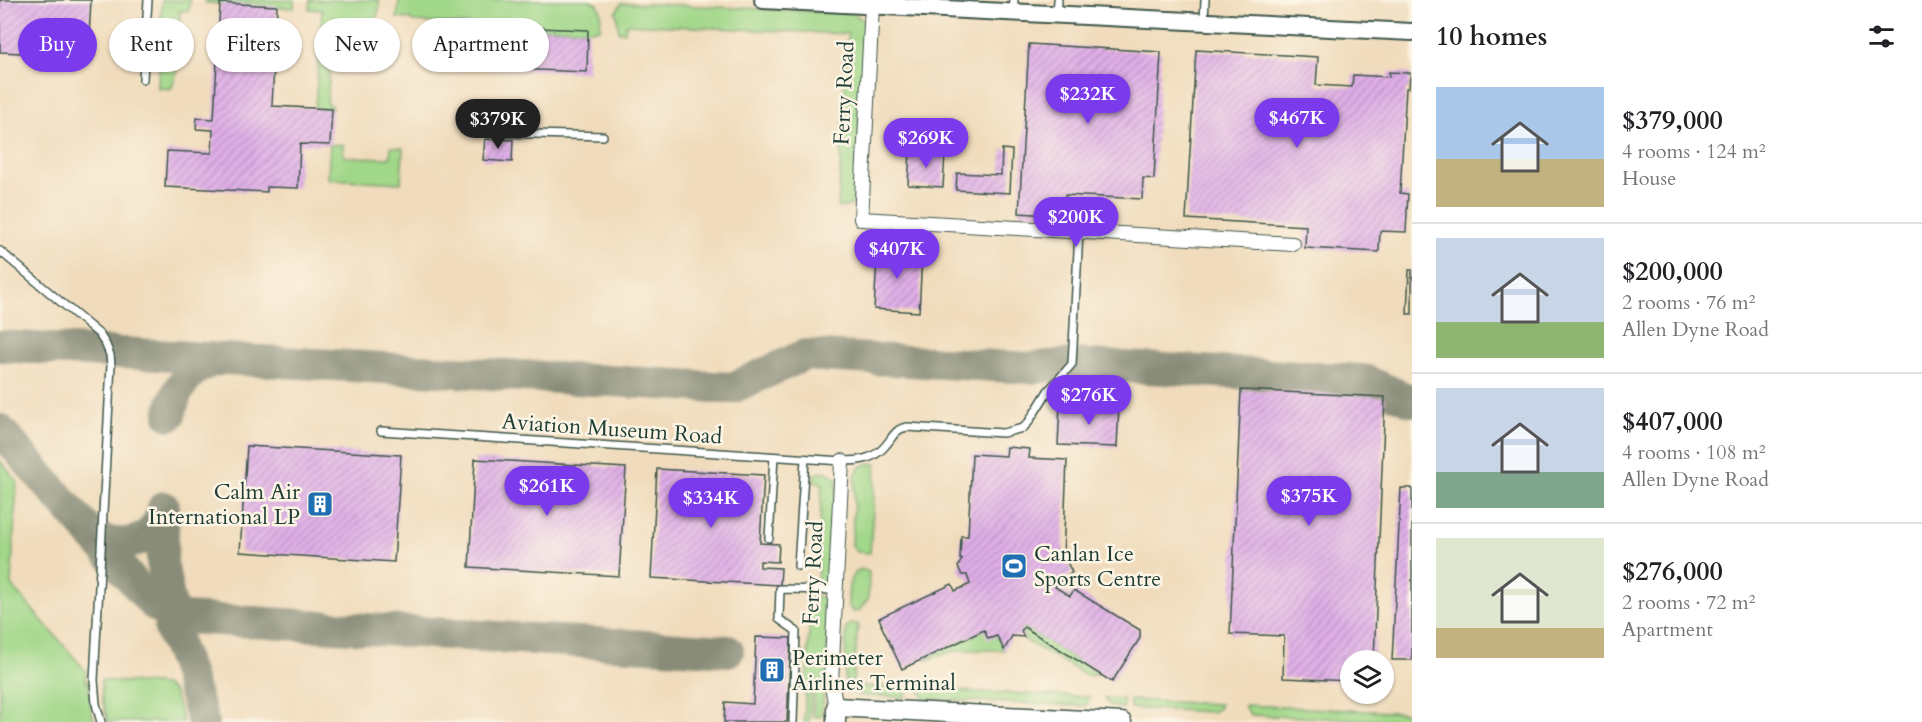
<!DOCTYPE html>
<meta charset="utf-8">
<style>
:root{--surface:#fff;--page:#f2f2f2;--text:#202124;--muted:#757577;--line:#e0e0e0;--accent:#7c3aed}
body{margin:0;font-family:Cardo,serif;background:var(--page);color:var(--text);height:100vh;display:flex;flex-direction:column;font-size:22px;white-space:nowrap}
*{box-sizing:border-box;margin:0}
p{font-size:20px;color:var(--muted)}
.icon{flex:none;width:33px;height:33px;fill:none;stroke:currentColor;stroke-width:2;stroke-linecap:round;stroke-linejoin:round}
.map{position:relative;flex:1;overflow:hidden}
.sheet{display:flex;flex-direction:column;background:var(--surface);width:510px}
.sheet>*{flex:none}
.banner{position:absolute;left:18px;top:18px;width:570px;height:54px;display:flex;gap:12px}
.controls{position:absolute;left:1340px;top:650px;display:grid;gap:12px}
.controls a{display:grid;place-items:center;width:54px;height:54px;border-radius:50%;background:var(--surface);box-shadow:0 2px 4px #0004;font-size:30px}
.price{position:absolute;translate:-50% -51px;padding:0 14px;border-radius:21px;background:var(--accent);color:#fff;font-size:20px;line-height:39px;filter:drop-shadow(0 2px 3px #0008)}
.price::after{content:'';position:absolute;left:50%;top:36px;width:18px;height:14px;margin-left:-9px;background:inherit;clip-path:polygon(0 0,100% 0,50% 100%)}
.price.current{background:#222;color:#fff}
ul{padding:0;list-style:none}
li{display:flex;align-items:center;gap:18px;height:150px;padding:0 24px}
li+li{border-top:2px solid var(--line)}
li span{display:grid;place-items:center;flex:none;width:168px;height:120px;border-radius:0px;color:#555}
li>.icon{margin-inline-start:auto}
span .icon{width:72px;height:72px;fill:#fffc;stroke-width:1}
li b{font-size:26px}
h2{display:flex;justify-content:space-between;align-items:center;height:72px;padding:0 24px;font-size:26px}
.tag{padding:0 21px;border-radius:27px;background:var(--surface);box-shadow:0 2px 4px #0004;font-size:21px;line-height:54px}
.tag.current{background:var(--accent);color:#fff}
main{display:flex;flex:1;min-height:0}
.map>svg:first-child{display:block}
.green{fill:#a1d789;stroke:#608a5e;stroke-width:1.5}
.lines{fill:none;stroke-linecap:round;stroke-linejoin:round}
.taxiway{stroke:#888c78;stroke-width:32}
.building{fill:url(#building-hatch)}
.service-casing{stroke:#3e5548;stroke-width:10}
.minor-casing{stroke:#3e5548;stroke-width:16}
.tertiary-casing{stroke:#3e5548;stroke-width:20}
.secondary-casing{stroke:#3e5548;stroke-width:21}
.service{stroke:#fff;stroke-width:7}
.minor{stroke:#fff;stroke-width:14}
.tertiary{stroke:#fff;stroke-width:16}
.secondary{stroke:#fff;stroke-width:18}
.labels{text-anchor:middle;stroke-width:5;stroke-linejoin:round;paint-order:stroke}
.street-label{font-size:22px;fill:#1f3d34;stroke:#fcf5e5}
.poi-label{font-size:22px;fill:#1f3d34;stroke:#fcf5e5;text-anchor:start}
</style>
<main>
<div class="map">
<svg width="1412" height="722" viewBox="0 0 1412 722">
<defs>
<pattern id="building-hatch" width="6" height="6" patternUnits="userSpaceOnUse" patternTransform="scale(1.5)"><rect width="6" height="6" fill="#e0afe8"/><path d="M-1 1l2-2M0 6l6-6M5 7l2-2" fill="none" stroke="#b590bd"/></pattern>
</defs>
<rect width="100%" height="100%" fill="#fcf5e5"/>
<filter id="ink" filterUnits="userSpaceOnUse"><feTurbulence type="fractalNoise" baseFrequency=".0167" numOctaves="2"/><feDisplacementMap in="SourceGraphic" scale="12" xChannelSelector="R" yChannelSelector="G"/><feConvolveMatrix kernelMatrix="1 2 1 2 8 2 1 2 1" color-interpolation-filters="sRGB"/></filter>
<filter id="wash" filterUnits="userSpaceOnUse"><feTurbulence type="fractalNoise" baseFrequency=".008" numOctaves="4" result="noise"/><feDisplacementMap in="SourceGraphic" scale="24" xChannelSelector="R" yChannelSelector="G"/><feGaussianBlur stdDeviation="1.35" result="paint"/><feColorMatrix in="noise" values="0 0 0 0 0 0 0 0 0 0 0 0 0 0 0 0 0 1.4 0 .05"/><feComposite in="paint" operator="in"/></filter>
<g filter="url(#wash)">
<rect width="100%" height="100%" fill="#f0dcbc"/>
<g class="green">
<polygon points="162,0 190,0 189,11 180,11 177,73 171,89 158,88"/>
<polygon points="206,0 294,0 294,8 206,3"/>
<polygon points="310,0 379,0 379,11 376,18 342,45 332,45 327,104 331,105 332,109 315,108 322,10 309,9"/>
<polygon points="399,0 590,0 598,4 601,12 600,29 588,30 413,22 410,19 397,18"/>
<path d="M628 3 853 13C861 17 864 20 866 28L855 195 852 205 838 208 848 34 626 24 625 32H619L616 12 621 4Z"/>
<polygon points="343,144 344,157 390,158 391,147 403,148 401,183 328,179 330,145"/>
<polygon points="0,461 17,481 11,585 86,671 86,682 89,683 92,713 95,722 0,722"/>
<polygon points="869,463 876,464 870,553 857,552 852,546 855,476 860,467"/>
<polygon points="824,471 834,476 837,480 829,579 821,584 817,584 822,483 813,481 814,475"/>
<path d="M861 569 869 572 868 599 859 611 853 612 848 606C849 592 846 576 861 569Z"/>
<path d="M811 595C821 597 825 598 830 607L825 682 812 681 809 722H804Z"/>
<polygon points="850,624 858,624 853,681 845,681 846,628"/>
<polygon points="1024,627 1098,673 1096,675 1088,676 1026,641 1021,631"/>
<polygon points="984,630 997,636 1004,650 964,650 951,652 927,660 927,657"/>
<polygon points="101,680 165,685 174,693 183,722 108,722 102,698"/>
<polygon points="814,684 825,685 821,717 813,716"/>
<polygon points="854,686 906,688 906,696 904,697 862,696 854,693"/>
<polygon points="921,689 1090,697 1086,705 1081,706 926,699 921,693"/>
<path d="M1105 698 1123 699V708C1114 707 1108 707 1105 698Z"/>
<polygon points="1130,700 1220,704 1218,709 1213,712 1130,708"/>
<polygon points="1245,705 1412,713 1412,722 1251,715 1245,709"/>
</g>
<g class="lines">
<g class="taxiway">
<polyline points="0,346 732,388 805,355 1029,368 1072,364 1364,380 1412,401"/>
<path d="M170 415C176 386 190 365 222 359"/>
<polyline points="0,430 153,604 172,615 186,618 728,651"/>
<polyline points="164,507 162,562 179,649"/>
<path d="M92 535C122 551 155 544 163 508"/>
<polyline points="170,629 184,661 203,722"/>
</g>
</g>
<g id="blocks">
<g class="building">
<polygon points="0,0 91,0 88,56 0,52"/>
<polygon points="220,3 277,6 272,106 332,109 330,145 300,144 298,188 267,187 267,192 165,187 167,151 212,153 213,130 196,129 197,118 214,119"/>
<polygon points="439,24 588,30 587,72 438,66"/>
<polygon points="1029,44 1161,52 1154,179 1143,178 1142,199 1065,195 1063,216 1019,213"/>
<polygon points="1196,50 1318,57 1316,85 1352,87 1353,75 1389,77 1389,72 1410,73 1409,88 1406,88 1400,193 1408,194 1406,232 1380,231 1379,252 1305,248 1306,226 1186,219"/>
<polygon points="485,139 513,140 512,162 483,160"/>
<polygon points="1002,149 1012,150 1010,193 956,190 957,173 1001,175"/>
<polygon points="910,151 945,153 943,187 908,185"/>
<polygon points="878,244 901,245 900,255 922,257 919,312 874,309"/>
<polygon points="1409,270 1412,270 1412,314 1407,314"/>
<polygon points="1241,390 1385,397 1374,660 1350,660 1350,681 1283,678 1284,636 1230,634"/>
<polygon points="1060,405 1119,406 1117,447 1058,445"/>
<polygon points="247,446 401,455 394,562 240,552"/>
<polygon points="1007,447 1030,449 1029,458 1067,460 1063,557 1068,558 1068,564 1072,572 1063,581 1059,581 1055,587 1070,596 1074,590 1140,630 1140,638 1112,682 1024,627 1021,631 1024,637 1012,636 1004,650 997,636 988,639 984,630 902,669 881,625 882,625 879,618 952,584 955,591 970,584 967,575 962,575 958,567 962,559 960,559 961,536 968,536 972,454 1006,456"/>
<polygon points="475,459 626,468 619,576 469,567"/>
<polygon points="657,469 764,475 760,543 779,544 778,562 760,561 760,567 781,568 780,585 651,578"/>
<polygon points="1401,488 1412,488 1412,660 1392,660"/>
<polygon points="756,637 791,638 787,722 724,722 725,702 753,704"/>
</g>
</g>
</g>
<g filter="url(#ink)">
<use href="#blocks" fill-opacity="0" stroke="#3e5548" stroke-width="1.5"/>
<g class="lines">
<defs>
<g id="service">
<polyline points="1013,12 1014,0"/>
<polyline points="1057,14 1058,0"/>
<polyline points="1204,21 1205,0"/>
<polyline points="143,79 148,0"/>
<polyline points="500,133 603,136"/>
<polyline points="0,251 99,334 106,345 110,355 111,365 94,680 96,704 101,722"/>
<path d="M381 431 842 461C858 461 874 460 886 445 893 437 895 429 907 427L1003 433 1023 428 1028 423 1048 391 1072 364 1079 232"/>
<polyline points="769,538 774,457"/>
<polyline points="798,566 805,459"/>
<polyline points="793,722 796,631 779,619 780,589 836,590"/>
</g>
<g id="minor">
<polyline points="872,5 861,219 1293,244"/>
<polyline points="836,707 831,682 842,461"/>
</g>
<polyline id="tertiary" points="763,0 1412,32"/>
<polyline id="secondary" points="836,722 836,707 1122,722"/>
</defs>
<use href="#service" class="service-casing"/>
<use href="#minor" class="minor-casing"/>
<use href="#tertiary" class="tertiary-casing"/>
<use href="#secondary" class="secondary-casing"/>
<use href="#service" class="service"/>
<use href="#minor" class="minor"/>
<use href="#tertiary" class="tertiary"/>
<use href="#secondary" class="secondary"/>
</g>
</g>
<defs>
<symbol id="building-square" viewBox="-11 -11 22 22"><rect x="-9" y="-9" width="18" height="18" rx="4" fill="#1f6fb2" stroke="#fcf5e5"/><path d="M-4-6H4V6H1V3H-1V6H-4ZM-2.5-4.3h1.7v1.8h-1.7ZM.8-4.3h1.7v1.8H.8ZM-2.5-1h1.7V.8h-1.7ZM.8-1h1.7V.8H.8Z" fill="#fff"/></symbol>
<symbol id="stadium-square" viewBox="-11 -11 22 22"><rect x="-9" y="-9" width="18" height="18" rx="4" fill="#1f6fb2" stroke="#fcf5e5"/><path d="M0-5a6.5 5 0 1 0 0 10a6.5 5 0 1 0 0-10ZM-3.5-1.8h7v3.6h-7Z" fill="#fff"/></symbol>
</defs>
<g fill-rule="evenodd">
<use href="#building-square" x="305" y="489" width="30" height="30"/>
<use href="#stadium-square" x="999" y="551" width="30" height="30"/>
<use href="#building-square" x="757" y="655" width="30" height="30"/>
</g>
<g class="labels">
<g class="street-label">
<text transform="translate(843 93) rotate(-87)" y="8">Ferry Road</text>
<text transform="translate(612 428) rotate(4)" y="8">Aviation Museum Road</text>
<text transform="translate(812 573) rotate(-87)" y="8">Ferry Road</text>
</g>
<g class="poi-label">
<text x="300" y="499" text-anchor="end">Calm Air<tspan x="300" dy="25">International LP</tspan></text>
<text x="1034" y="561">Canlan Ice<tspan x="1034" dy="25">Sports Centre</tspan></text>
<text x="792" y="665">Perimeter<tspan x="792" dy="25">Airlines Terminal</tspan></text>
</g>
</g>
</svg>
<div class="controls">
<a><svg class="icon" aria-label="layers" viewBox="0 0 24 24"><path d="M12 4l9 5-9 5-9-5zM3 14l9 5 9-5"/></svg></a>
</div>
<b class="price" style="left:1088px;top:125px">$232K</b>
<b class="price" style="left:1297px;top:149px">$467K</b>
<b class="price current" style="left:498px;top:150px">$379K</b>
<b class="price" style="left:926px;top:169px">$269K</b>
<b class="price" style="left:1076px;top:248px">$200K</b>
<b class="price" style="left:897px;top:280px">$407K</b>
<b class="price" style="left:1089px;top:426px">$276K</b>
<b class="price" style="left:547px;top:517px">$261K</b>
<b class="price" style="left:1309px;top:527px">$375K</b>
<b class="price" style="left:711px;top:529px">$334K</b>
<div class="banner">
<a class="tag current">Buy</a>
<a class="tag">Rent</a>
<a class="tag">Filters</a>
<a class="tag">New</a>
<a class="tag">Apartment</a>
</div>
</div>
<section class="sheet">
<h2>10 homes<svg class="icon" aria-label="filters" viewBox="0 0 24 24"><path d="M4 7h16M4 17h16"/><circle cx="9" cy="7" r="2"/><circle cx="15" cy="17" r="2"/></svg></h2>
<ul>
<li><span style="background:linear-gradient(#a9c7e8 60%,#c2b280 0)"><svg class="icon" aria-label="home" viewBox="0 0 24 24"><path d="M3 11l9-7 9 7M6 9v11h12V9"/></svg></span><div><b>$379,000</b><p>4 rooms · 124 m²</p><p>House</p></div></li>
<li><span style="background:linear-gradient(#c9d6e8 70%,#8fb573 0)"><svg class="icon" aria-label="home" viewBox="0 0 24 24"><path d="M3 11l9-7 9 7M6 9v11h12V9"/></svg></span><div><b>$200,000</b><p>2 rooms · 76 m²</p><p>Allen Dyne Road</p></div></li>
<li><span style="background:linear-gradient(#c9d6e8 70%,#7fa58c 0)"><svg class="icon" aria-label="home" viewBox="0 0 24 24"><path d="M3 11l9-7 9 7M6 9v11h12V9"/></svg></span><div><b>$407,000</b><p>4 rooms · 108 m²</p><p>Allen Dyne Road</p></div></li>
<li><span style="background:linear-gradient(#dfe7d0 75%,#c2b280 0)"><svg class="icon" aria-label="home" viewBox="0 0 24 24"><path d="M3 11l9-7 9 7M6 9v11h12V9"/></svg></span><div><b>$276,000</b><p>2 rooms · 72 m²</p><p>Apartment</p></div></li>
</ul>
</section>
</main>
